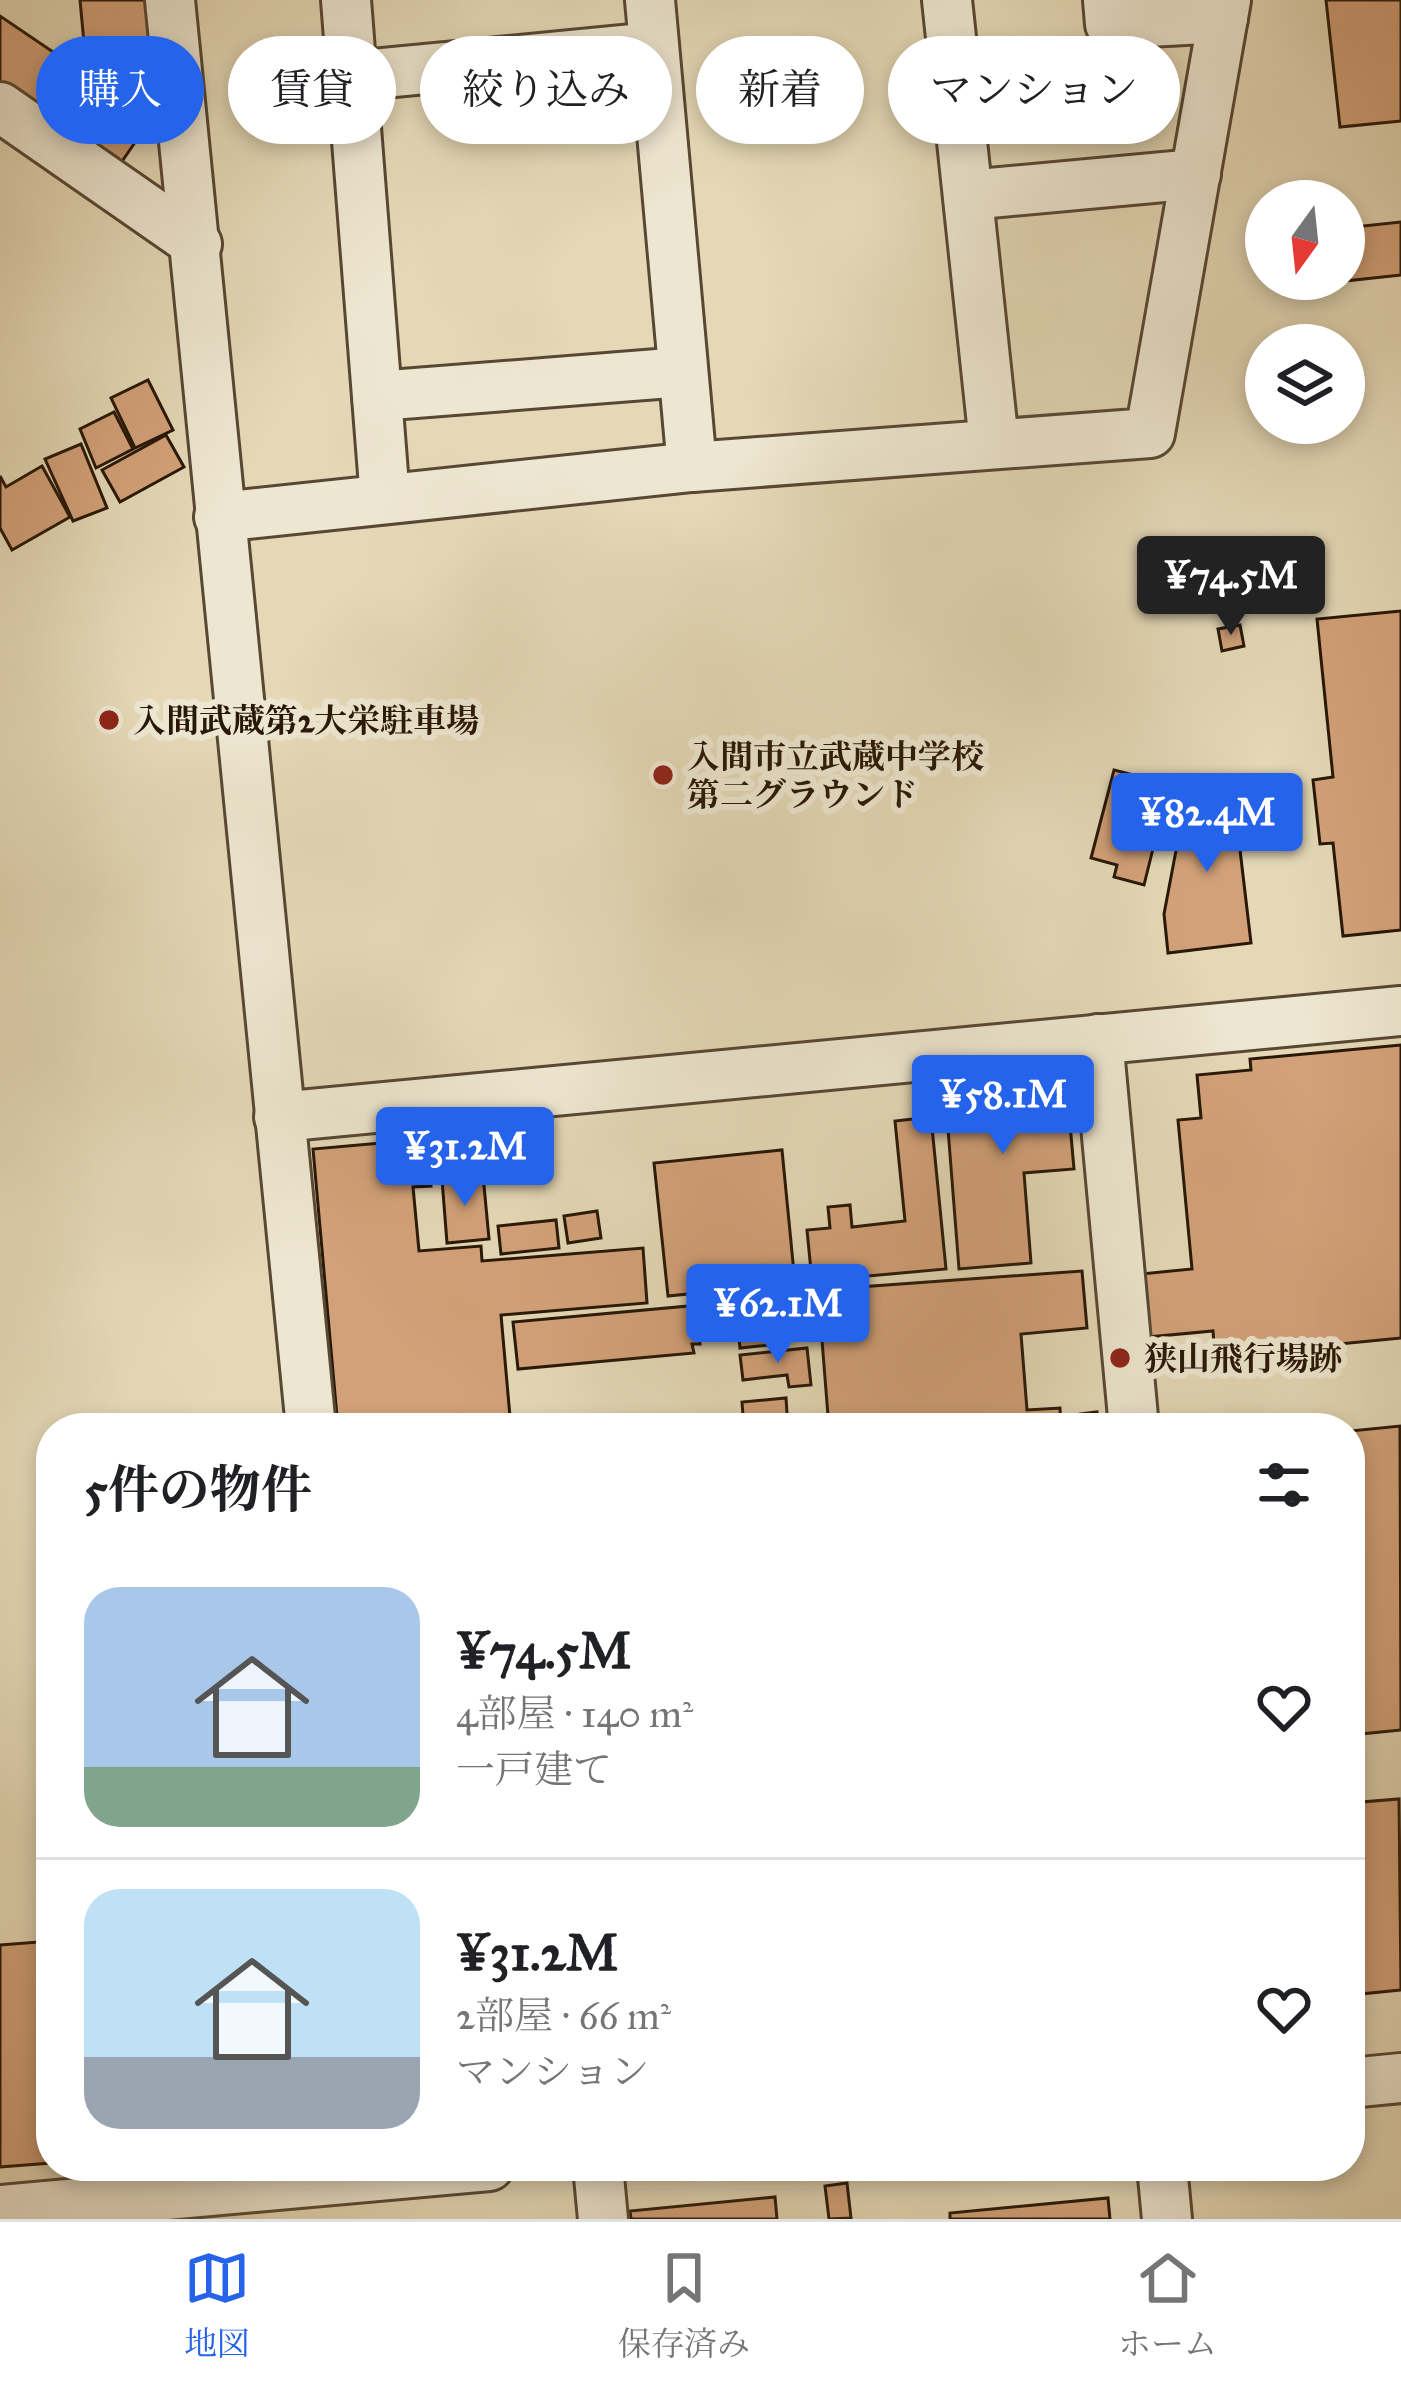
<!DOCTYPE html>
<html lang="ja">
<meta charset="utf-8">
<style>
:root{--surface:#fff;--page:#f2f2f2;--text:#202124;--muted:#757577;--line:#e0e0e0;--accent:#2563eb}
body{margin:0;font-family:"IM FELL Great Primer","Noto Serif JP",serif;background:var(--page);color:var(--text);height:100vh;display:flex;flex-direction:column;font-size:45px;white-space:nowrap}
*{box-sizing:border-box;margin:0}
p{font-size:39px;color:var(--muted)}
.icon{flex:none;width:66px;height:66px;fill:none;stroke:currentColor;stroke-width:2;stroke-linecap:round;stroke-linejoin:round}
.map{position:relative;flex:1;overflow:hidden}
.panel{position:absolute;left:36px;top:1413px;width:1329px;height:768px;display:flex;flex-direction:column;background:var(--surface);border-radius:48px;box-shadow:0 6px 18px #0003}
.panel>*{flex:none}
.hud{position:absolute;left:36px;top:36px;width:1329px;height:108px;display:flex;gap:24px}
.needle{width:78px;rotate:195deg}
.tools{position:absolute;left:1245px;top:180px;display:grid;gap:24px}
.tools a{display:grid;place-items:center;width:120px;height:120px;border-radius:50%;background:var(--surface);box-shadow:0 6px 18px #0003;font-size:60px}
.price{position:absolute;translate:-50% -102px;padding:0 27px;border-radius:12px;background:var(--accent);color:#fff;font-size:39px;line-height:78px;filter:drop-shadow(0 3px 6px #0008)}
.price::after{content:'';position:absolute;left:50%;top:72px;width:36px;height:27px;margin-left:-18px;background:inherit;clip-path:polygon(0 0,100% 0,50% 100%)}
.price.on{background:#222;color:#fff}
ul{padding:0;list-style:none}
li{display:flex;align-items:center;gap:36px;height:300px;padding:0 48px}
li+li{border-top:3px solid var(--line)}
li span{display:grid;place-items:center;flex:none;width:336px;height:240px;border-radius:36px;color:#555}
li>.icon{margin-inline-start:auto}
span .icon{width:144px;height:144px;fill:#fffc;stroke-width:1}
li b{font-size:51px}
h2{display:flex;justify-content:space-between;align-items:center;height:144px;padding:0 48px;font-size:51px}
.pill{padding:0 42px;border-radius:54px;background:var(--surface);box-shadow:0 6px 18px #0003;font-size:42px;line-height:108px}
.pill.on{background:var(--accent);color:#fff}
.dock{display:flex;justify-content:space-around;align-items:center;height:168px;border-top:3px solid var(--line);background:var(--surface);font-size:33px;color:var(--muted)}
.dock a{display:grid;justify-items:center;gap:6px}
.dock .on{color:var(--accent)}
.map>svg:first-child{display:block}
.building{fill:#d2a179;stroke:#281807;stroke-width:3}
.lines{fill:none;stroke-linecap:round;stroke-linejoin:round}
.minor-casing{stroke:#574833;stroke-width:54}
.minor{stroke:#ede6d0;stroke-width:48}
.poi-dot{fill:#8f2418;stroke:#ede6d0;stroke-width:4.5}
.labels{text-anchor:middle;stroke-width:12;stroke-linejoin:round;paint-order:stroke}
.poi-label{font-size:33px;font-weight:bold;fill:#281807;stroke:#ede6d0;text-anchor:start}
</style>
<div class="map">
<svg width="1401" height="2219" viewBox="0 0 1401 2219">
<rect width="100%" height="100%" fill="#e4d8b6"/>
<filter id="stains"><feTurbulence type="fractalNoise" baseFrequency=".00167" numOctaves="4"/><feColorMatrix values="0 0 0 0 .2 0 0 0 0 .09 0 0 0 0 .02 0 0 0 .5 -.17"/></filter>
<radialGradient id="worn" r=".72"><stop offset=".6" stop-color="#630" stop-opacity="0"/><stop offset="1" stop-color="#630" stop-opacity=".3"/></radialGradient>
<g class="building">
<polygon points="80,0 147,0 153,54 126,57 130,90 158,109 114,173 0,96 0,16 87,75"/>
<polygon points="1326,0 1401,0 1401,121 1340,127"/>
<polygon points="1401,222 1401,275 1345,281 1344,228"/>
<polygon points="148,380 173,430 135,448 111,398"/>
<polygon points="114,412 133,449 96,468 80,429"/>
<polygon points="166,435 184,467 120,502 102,470"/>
<polygon points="81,444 107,508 73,521 45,459"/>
<polygon points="42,466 70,517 12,550 0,528 0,476 6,487"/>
<polygon points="1401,611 1401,930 1343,936 1333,843 1320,844 1313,780 1333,777 1317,619"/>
<polygon points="1240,625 1244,646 1222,651 1218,629"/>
<polygon points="1114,770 1169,784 1144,885 1114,877 1117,865 1091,858"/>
<polygon points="1232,782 1251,943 1168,953 1164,914 1188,787"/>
<polygon points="1401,1045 1401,1338 1215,1356 1213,1331 1137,1338 1131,1275 1192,1269 1178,1120 1201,1118 1197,1075 1251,1070 1250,1059"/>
<polygon points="1065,1068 1074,1169 1024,1173 1031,1263 959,1269 944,1078"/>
<polygon points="931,1117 946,1269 812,1281 807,1230 830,1228 828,1207 850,1205 852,1227 905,1221 895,1121"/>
<polygon points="427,1139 431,1186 413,1187 419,1251 481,1246 482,1261 643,1248 647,1303 501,1315 511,1428 338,1428 313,1149"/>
<polygon points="782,1150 795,1283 668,1296 654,1163"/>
<polygon points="483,1175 489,1239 447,1243 442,1179"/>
<polygon points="597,1211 601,1238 568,1243 564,1216"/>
<polygon points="556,1220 559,1248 501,1254 498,1226"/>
<polygon points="1082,1271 1087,1328 1021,1334 1027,1410 1060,1408 1061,1428 829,1428 818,1290"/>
<polygon points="689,1306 690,1314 697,1313 700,1344 692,1344 694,1353 518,1369 513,1322"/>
<polygon points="778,1321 780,1344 740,1348 738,1326"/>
<polygon points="807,1348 811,1385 789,1387 787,1375 743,1380 740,1355"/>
<polygon points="786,1398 788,1428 744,1428 742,1402"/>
<polygon points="1097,1412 1098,1428 1081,1428 1080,1414"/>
<polygon points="1400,1426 1401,1730 1350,1735 1350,1431"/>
<polygon points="1399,1799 1401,1990 1350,1995 1350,1803"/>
<polygon points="51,1941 51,2163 0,2167 0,1945"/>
<polygon points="847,2183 851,2218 829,2219 825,2186"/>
<polygon points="775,2197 777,2219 631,2219 630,2211"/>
<polygon points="1108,2198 1110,2219 950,2219 950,2213"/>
</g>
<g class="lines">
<defs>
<g id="minor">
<polyline points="170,0 311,1428"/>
<polyline points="346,0 385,499"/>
<polyline points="650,0 692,467"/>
<polyline points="947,0 994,443"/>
<polyline points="1108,0 1110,24 1223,18"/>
<polyline points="352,76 654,47"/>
<polyline points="0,107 197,244"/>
<polyline points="968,195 1196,174"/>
<polyline points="377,396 683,372"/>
<polyline points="219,517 692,467 1150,433 1226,0"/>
<polyline points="1098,1039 1134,1428"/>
<polyline points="279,1117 1401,1011"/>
<polyline points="1350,2083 1401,2078"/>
<polyline points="598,2166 603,2219"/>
<polyline points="1162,2166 1167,2219"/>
<polyline points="0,2210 489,2166"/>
</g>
</defs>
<use href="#minor" class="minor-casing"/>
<use href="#minor" class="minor"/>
</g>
<g class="poi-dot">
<circle cx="109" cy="720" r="12"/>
<circle cx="663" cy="775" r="12"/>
<circle cx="1120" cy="1358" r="12"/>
</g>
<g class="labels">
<g class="poi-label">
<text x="133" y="732">入間武蔵第2大栄駐車場</text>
<text x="687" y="768">入間市立武蔵中学校<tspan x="687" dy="38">第二グラウンド</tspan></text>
<text x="1144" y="1370">狭山飛行場跡</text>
</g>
</g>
<rect width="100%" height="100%" filter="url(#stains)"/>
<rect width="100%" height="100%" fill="url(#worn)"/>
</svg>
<div class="tools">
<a><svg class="needle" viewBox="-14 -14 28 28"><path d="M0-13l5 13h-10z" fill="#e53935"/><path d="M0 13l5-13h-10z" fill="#757577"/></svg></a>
<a><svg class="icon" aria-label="layers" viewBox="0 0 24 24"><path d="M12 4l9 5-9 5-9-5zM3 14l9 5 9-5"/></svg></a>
</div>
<b class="price on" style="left:1231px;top:638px">¥74.5M</b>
<b class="price" style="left:1207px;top:875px">¥82.4M</b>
<b class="price" style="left:1003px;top:1157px">¥58.1M</b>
<b class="price" style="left:465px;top:1209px">¥31.2M</b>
<b class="price" style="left:778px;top:1366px">¥62.1M</b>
<div class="hud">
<a class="pill on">購入</a>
<a class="pill">賃貸</a>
<a class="pill">絞り込み</a>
<a class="pill">新着</a>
<a class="pill">マンション</a>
</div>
<section class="panel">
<h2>5件の物件<svg class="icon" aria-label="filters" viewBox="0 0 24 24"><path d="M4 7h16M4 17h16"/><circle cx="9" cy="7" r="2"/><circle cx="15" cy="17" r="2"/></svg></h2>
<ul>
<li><span style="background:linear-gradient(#a9c7e8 75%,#7fa58c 0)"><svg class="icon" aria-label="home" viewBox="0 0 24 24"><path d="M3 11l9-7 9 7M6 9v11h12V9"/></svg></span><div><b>¥74.5M</b><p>4部屋 · 140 m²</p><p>一戸建て</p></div><svg class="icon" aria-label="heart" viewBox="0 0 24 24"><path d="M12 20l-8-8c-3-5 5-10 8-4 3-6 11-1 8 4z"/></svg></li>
<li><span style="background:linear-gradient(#bfe0f5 70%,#9aa5b1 0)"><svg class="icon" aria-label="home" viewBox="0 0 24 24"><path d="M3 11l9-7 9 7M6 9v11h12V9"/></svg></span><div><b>¥31.2M</b><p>2部屋 · 66 m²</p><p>マンション</p></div><svg class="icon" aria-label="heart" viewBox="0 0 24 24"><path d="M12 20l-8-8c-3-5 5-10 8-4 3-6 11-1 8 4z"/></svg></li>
</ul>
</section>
</div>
<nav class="dock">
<a class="on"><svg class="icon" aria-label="map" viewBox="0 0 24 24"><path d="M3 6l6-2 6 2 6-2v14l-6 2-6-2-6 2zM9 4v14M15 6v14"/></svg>地図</a>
<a><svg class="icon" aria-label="saved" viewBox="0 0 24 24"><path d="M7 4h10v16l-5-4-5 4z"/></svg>保存済み</a>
<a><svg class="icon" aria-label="home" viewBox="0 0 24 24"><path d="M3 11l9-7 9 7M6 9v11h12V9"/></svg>ホーム</a>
</nav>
